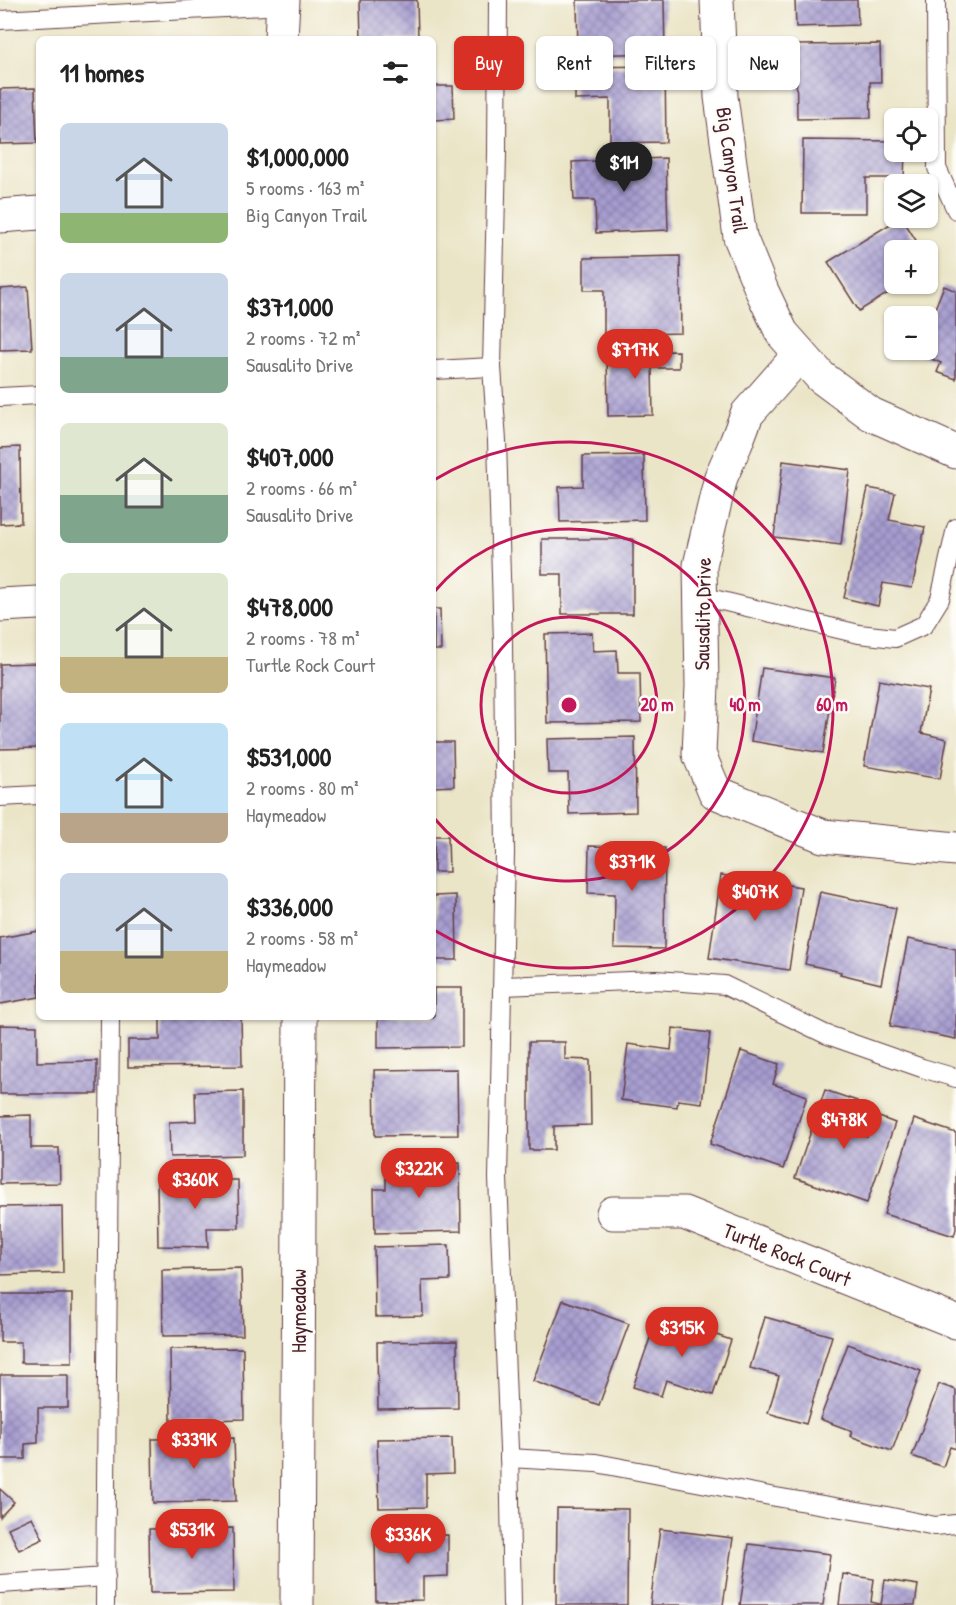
<!DOCTYPE html>
<meta charset="utf-8">
<style>
:root{--surface:#fff;--page:#f6f6f6;--text:#222;--muted:#767676;--accent:#d93025}
body{margin:0;font-family:"Patrick Hand",sans-serif;background:var(--page);color:var(--text);height:100vh;display:flex;flex-direction:column;font-size:22px;white-space:nowrap}
*{box-sizing:border-box;margin:0}
p{font-size:20px;color:var(--muted)}
.icon{flex:none;width:33px;height:33px;fill:none;stroke:currentColor;stroke-width:2;stroke-linecap:round;stroke-linejoin:round}
.map{position:relative;flex:1;overflow:hidden}
.details{position:absolute;left:36px;top:36px;width:400px;height:984px;display:flex;flex-direction:column;background:var(--surface);border-radius:9px;box-shadow:0 2px 4px #0004}
.details>*{flex:none}
.top-card{position:absolute;left:454px;top:36px;width:411px;height:54px;display:flex;gap:12px}
.controls{position:absolute;left:884px;top:108px;display:grid;gap:12px}
.controls a{display:grid;place-items:center;width:54px;height:54px;border-radius:9px;background:var(--surface);box-shadow:0 2px 4px #0004;font-size:30px}
.price{position:absolute;translate:-50% -51px;padding:0 14px;border-radius:21px;background:var(--accent);color:#fff;font-size:20px;line-height:39px;filter:drop-shadow(0 2px 3px #0008)}
.price::after{content:'';position:absolute;left:50%;top:36px;width:18px;height:14px;margin-left:-9px;background:inherit;clip-path:polygon(0 0,100% 0,50% 100%)}
.price.on{background:#222;color:#fff}
ul{padding:0;list-style:none}
li{display:flex;align-items:center;gap:18px;height:150px;padding:0 24px}
li span{display:grid;place-items:center;flex:none;width:168px;height:120px;border-radius:9px;color:#555}
li>.icon{margin-inline-start:auto}
span .icon{width:72px;height:72px;fill:#fffc;stroke-width:1}
li b{font-size:26px}
h2{display:flex;justify-content:space-between;align-items:center;height:72px;padding:0 24px;font-size:26px}
.pill{padding:0 21px;border-radius:9px;background:var(--surface);box-shadow:0 2px 4px #0004;font-size:21px;line-height:54px}
.pill.on{background:var(--accent);color:#fff}
.map>svg:first-child{display:block}
.building{fill:url(#building-cross-hatch)}
.lines{fill:none;stroke-linecap:round;stroke-linejoin:round}
.service-casing{stroke:#623d43;stroke-width:20}
.minor-casing{stroke:#623d43;stroke-width:35}
.service{stroke:#fff;stroke-width:18}
.minor{stroke:#fff;stroke-width:33}
.ring{fill:none;stroke:#c2185b;stroke-width:3}
.labels{text-anchor:middle;stroke-width:5;stroke-linejoin:round;paint-order:stroke}
.street-label{font-size:21px;fill:#4a1f2b;stroke:#fdfcf7}
.centre{fill:#c2185b;stroke:#fdfcf7;stroke-width:3}
.ring-label{font-size:18px;text-anchor:middle;font-weight:bold;fill:#c2185b;stroke:#fdfcf7;stroke-width:5;stroke-linejoin:round;paint-order:stroke}
</style>
<div class="map">
<svg width="956" height="1605" viewBox="0 0 956 1605">
<defs>
<pattern id="building-cross-hatch" width="8" height="8" patternUnits="userSpaceOnUse" patternTransform="scale(1.5)"><rect width="8" height="8" fill="#a69dd0"/><path d="M0 0l8 8M0 8l8-8" fill="none" stroke="#897fa9"/></pattern>
</defs>
<rect width="100%" height="100%" fill="#fdfcf7"/>
<filter id="ink" filterUnits="userSpaceOnUse"><feTurbulence type="fractalNoise" baseFrequency=".0167" numOctaves="2"/><feDisplacementMap in="SourceGraphic" scale="12" xChannelSelector="R" yChannelSelector="G"/><feConvolveMatrix kernelMatrix="1 2 1 2 8 2 1 2 1" color-interpolation-filters="sRGB"/></filter>
<filter id="wash" filterUnits="userSpaceOnUse"><feTurbulence type="fractalNoise" baseFrequency=".008" numOctaves="4" result="noise"/><feDisplacementMap in="SourceGraphic" scale="24" xChannelSelector="R" yChannelSelector="G"/><feGaussianBlur stdDeviation="1.35" result="paint"/><feColorMatrix in="noise" values="0 0 0 0 0 0 0 0 0 0 0 0 0 0 0 0 0 1.4 0 .05"/><feComposite in="paint" operator="in"/></filter>
<g filter="url(#wash)">
<rect width="100%" height="100%" fill="#ebe5c8"/>
<g id="blocks">
<g class="building">
<polygon points="360,0 417,0 418,39 361,39"/>
<polygon points="577,0 664,0 665,53 578,55"/>
<polygon points="795,0 857,0 858,25 796,27"/>
<polygon points="880,44 881,82 870,82 871,118 797,119 796,45"/>
<polygon points="665,66 666,142 610,143 610,99 575,100 575,67"/>
<polygon points="434,86 453,86 454,119 434,120"/>
<polygon points="35,88 37,143 0,144 0,89"/>
<polygon points="803,140 894,141 894,152 905,152 904,178 866,178 866,213 802,213"/>
<polygon points="666,158 668,230 596,233 595,200 574,200 572,162"/>
<polygon points="900,218 902,218 922,250 894,250 894,284 903,284 859,311 828,262"/>
<polygon points="680,256 681,333 604,335 604,290 584,290 584,258"/>
<polygon points="944,286 956,291 956,379 937,372 941,363 917,353 918,350 927,350 927,328"/>
<polygon points="28,287 32,349 0,350 0,289"/>
<polygon points="679,351 679,368 652,368 653,415 608,416 607,352"/>
<polygon points="20,447 21,523 0,524 0,448"/>
<polygon points="644,455 645,520 560,522 559,487 583,486 583,456"/>
<polygon points="783,461 850,470 841,545 774,537"/>
<polygon points="868,488 895,493 889,520 925,527 912,588 883,583 878,606 844,598"/>
<polygon points="542,539 633,539 633,614 562,614 562,574 542,574"/>
<polygon points="434,609 440,609 441,650 434,650"/>
<polygon points="592,633 593,651 617,650 618,673 640,673 641,722 547,723 545,634"/>
<polygon points="39,663 39,748 0,749 0,664"/>
<polygon points="762,668 835,678 823,753 751,741"/>
<polygon points="879,680 929,689 921,733 947,739 940,779 864,766"/>
<polygon points="635,737 636,812 569,814 568,773 548,773 547,739"/>
<polygon points="434,742 453,742 454,786 434,787"/>
<polygon points="434,836 448,836 449,872 434,872"/>
<polygon points="589,846 665,848 664,949 614,948 615,894 588,893"/>
<polygon points="721,875 801,887 789,970 709,958"/>
<polygon points="820,892 896,908 881,984 840,974 841,972 805,964"/>
<polygon points="456,895 457,960 434,960 434,896"/>
<polygon points="39,931 39,997 0,1004 0,938"/>
<polygon points="908,939 956,949 956,1039 890,1026"/>
<polygon points="434,988 462,988 462,1047 378,1048 378,1017 434,1017"/>
<polygon points="160,1017 241,1017 242,1066 128,1067 128,1040 160,1040"/>
<polygon points="0,1025 37,1026 37,1062 97,1061 97,1094 0,1094"/>
<polygon points="673,1028 710,1033 702,1103 678,1100 677,1107 621,1100 628,1044 671,1050"/>
<polygon points="529,1042 565,1042 565,1059 590,1060 591,1125 554,1126 554,1150 529,1150"/>
<polygon points="741,1051 779,1064 773,1084 807,1096 783,1169 710,1144"/>
<polygon points="457,1069 458,1135 375,1136 374,1070"/>
<polygon points="825,1090 857,1101 847,1130 867,1137 874,1115 895,1123 867,1203 795,1178"/>
<polygon points="243,1091 243,1155 170,1157 169,1122 196,1121 195,1092"/>
<polygon points="31,1115 31,1148 59,1148 60,1183 0,1184 0,1116"/>
<polygon points="914,1119 956,1133 956,1229 954,1236 884,1214"/>
<polygon points="460,1163 461,1231 375,1233 374,1189 386,1189 386,1165"/>
<polygon points="157,1180 238,1180 239,1228 207,1228 208,1247 158,1246"/>
<polygon points="62,1206 63,1273 0,1275 0,1207"/>
<polygon points="449,1245 450,1280 422,1281 423,1316 375,1317 374,1247"/>
<polygon points="241,1268 243,1335 163,1336 162,1270"/>
<polygon points="0,1294 72,1294 72,1363 21,1363 21,1342 0,1342"/>
<polygon points="563,1300 629,1324 599,1405 533,1381"/>
<polygon points="658,1315 731,1340 713,1395 666,1380 661,1396 633,1387"/>
<polygon points="765,1317 832,1336 806,1424 768,1413 779,1376 750,1368"/>
<polygon points="457,1341 458,1408 378,1409 377,1342"/>
<polygon points="848,1344 921,1371 892,1451 850,1436 852,1431 820,1419"/>
<polygon points="243,1348 244,1419 171,1421 170,1349"/>
<polygon points="0,1375 68,1375 68,1408 38,1408 38,1443 25,1444 25,1459 0,1459"/>
<polygon points="939,1384 956,1390 956,1449 950,1447 943,1467 912,1456"/>
<polygon points="234,1438 236,1501 153,1503 152,1439"/>
<polygon points="452,1438 453,1473 426,1474 426,1507 379,1508 377,1439"/>
<polygon points="0,1489 14,1502 0,1517"/>
<polygon points="557,1508 628,1509 627,1605 556,1605"/>
<polygon points="32,1517 43,1539 19,1550 8,1528"/>
<polygon points="233,1528 234,1592 150,1593 149,1529"/>
<polygon points="660,1529 733,1538 723,1605 650,1605"/>
<polygon points="448,1535 448,1576 423,1577 423,1600 376,1601 375,1536"/>
<polygon points="749,1544 830,1554 823,1605 740,1605"/>
<polygon points="843,1574 874,1579 871,1602 880,1604 880,1605 839,1605"/>
<polygon points="885,1580 918,1585 915,1605 881,1605"/>
</g>
</g>
</g>
<g filter="url(#ink)">
<use href="#blocks" fill-opacity="0" stroke="#623d43" stroke-width="1.5"/>
<g class="lines">
<defs>
<g id="service">
<polyline points="936,0 937,168 956,210"/>
<polyline points="0,20 283,5"/>
<polyline points="492,367 497,441 503,643 505,853 498,1178 509,1449 512,1605"/>
<polyline points="434,370 492,367 497,153 498,0"/>
<polyline points="0,397 39,395"/>
<polyline points="701,596 859,634 895,638 924,625 940,599 956,528"/>
<polyline points="0,797 39,795"/>
<polyline points="503,986 656,980 724,985 825,1034 922,1068 956,1078"/>
<polyline points="509,1458 596,1463 770,1496 882,1515 935,1526 956,1524"/>
<polyline points="0,1584 106,1577"/>
<polyline points="105,1605 110,1017"/>
</g>
<g id="minor">
<polyline points="717,0 721,97 740,237 762,291 782,333 821,377 871,414 956,452"/>
<polyline points="281,39 283,0"/>
<polyline points="0,216 39,213"/>
<polyline points="800,354 747,414 736,443 721,477 700,565 702,686 699,754 715,792 823,836 956,849"/>
<polyline points="0,605 39,603"/>
<polyline points="613,1213 684,1213 956,1322"/>
<polyline points="297,1605 300,1017"/>
</g>
</defs>
<use href="#service" class="service-casing"/>
<use href="#minor" class="minor-casing"/>
<use href="#service" class="service"/>
<use href="#minor" class="minor"/>
</g>
</g>
<g class="ring">
<circle cx="569" cy="705" r="88"/>
<path d="M434 592A176 176 0 1 1 434 818"/>
<path d="M434 480A263 263 0 1 1 434 930"/>
</g>
<g class="labels">
<g class="street-label">
<text transform="translate(732 170) rotate(82)" y="7">Big Canyon Trail</text>
<text transform="translate(703 614) rotate(-89)" y="7">Sausalito Drive</text>
<text transform="translate(787 1255) rotate(22)" y="7">Turtle Rock Court</text>
<text transform="translate(299 1311) rotate(-90)" y="7">Haymeadow</text>
</g>
</g>
<circle cx="569" cy="705" r="9" class="centre"/>
<g class="ring-label">
<text x="657" y="711">20 m</text>
<text x="745" y="711">40 m</text>
<text x="832" y="711">60 m</text>
</g>
</svg>
<div class="controls">
<a><svg class="icon" aria-label="locate" viewBox="0 0 24 24"><circle cx="12" cy="12" r="6"/><path d="M12 2v4M12 18v4M2 12h4M18 12h4"/></svg></a>
<a><svg class="icon" aria-label="layers" viewBox="0 0 24 24"><path d="M12 4l9 5-9 5-9-5zM3 14l9 5 9-5"/></svg></a>
<a>+</a>
<a>−</a>
</div>
<b class="price on" style="left:624px;top:193px">$1M</b>
<b class="price" style="left:635px;top:380px">$717K</b>
<b class="price" style="left:632px;top:892px">$371K</b>
<b class="price" style="left:755px;top:922px">$407K</b>
<b class="price" style="left:844px;top:1150px">$478K</b>
<b class="price" style="left:419px;top:1199px">$322K</b>
<b class="price" style="left:195px;top:1210px">$360K</b>
<b class="price" style="left:682px;top:1358px">$315K</b>
<b class="price" style="left:194px;top:1470px">$339K</b>
<b class="price" style="left:192px;top:1560px">$531K</b>
<b class="price" style="left:408px;top:1565px">$336K</b>
<div class="top-card">
<a class="pill on">Buy</a>
<a class="pill">Rent</a>
<a class="pill">Filters</a>
<a class="pill">New</a>
</div>
<section class="details">
<h2>11 homes<svg class="icon" aria-label="filters" viewBox="0 0 24 24"><path d="M4 7h16M4 17h16"/><circle cx="9" cy="7" r="2"/><circle cx="15" cy="17" r="2"/></svg></h2>
<ul>
<li><span style="background:linear-gradient(#c9d6e8 75%,#8fb573 0)"><svg class="icon" aria-label="home" viewBox="0 0 24 24"><path d="M3 11l9-7 9 7M6 9v11h12V9"/></svg></span><div><b>$1,000,000</b><p>5 rooms · 163 m²</p><p>Big Canyon Trail</p></div></li>
<li><span style="background:linear-gradient(#c9d6e8 70%,#7fa58c 0)"><svg class="icon" aria-label="home" viewBox="0 0 24 24"><path d="M3 11l9-7 9 7M6 9v11h12V9"/></svg></span><div><b>$371,000</b><p>2 rooms · 72 m²</p><p>Sausalito Drive</p></div></li>
<li><span style="background:linear-gradient(#dfe7d0 60%,#7fa58c 0)"><svg class="icon" aria-label="home" viewBox="0 0 24 24"><path d="M3 11l9-7 9 7M6 9v11h12V9"/></svg></span><div><b>$407,000</b><p>2 rooms · 66 m²</p><p>Sausalito Drive</p></div></li>
<li><span style="background:linear-gradient(#dfe7d0 70%,#c2b280 0)"><svg class="icon" aria-label="home" viewBox="0 0 24 24"><path d="M3 11l9-7 9 7M6 9v11h12V9"/></svg></span><div><b>$478,000</b><p>2 rooms · 78 m²</p><p>Turtle Rock Court</p></div></li>
<li><span style="background:linear-gradient(#bfe0f5 75%,#b9a48a 0)"><svg class="icon" aria-label="home" viewBox="0 0 24 24"><path d="M3 11l9-7 9 7M6 9v11h12V9"/></svg></span><div><b>$531,000</b><p>2 rooms · 80 m²</p><p>Haymeadow</p></div></li>
<li><span style="background:linear-gradient(#c9d6e8 65%,#c2b280 0)"><svg class="icon" aria-label="home" viewBox="0 0 24 24"><path d="M3 11l9-7 9 7M6 9v11h12V9"/></svg></span><div><b>$336,000</b><p>2 rooms · 58 m²</p><p>Haymeadow</p></div></li>
</ul>
</section>
</div>
